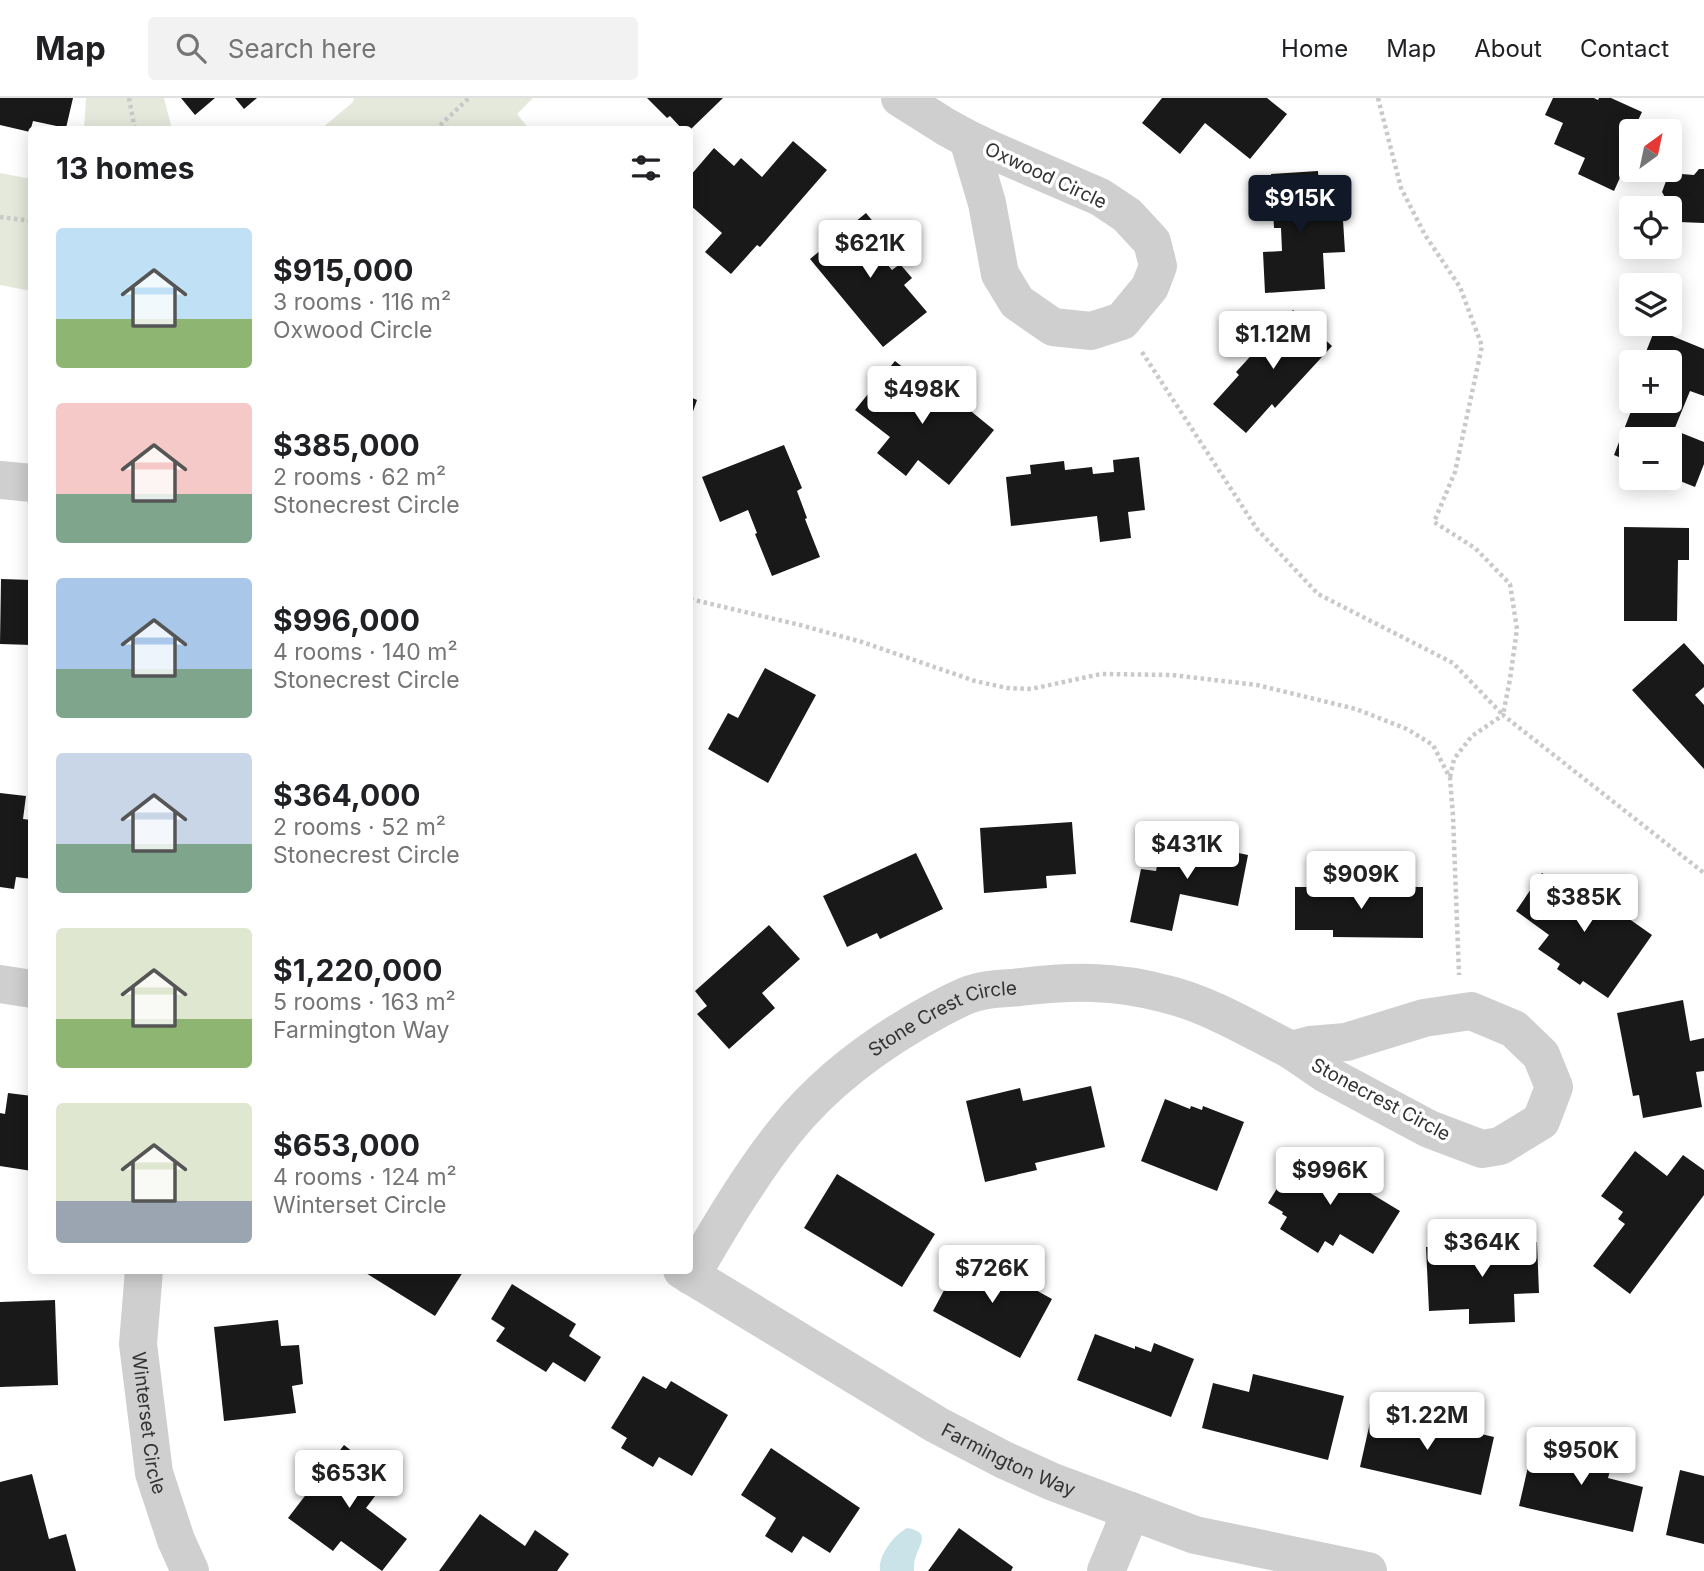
<!DOCTYPE html>
<meta charset="utf-8">
<style>
:root{--surface:#fff;--page:#f2f2f2;--text:#202124;--muted:#757577;--line:#e0e0e0;--accent:#111827}
body{margin:0;font-family:Inter,sans-serif;background:var(--page);color:var(--text);height:100vh;display:flex;flex-direction:column;font-size:26px;white-space:nowrap}
*{box-sizing:border-box;margin:0}
p{font-size:23px;color:var(--muted)}
.icon{flex:none;width:38px;height:38px;fill:none;stroke:currentColor;stroke-width:2;stroke-linecap:round;stroke-linejoin:round}
.map{position:relative;flex:1;overflow:hidden}
.sheet{position:absolute;left:28px;top:28px;width:665px;height:1148px;display:flex;flex-direction:column;background:var(--surface);border-radius:7px;box-shadow:0 4px 18px #0003}
.sheet>*{flex:none}
.needle{width:46px;rotate:33deg}
.buttons{position:absolute;left:1619px;top:21px;display:grid;gap:14px}
.buttons a{display:grid;place-items:center;width:63px;height:63px;border-radius:7px;background:var(--surface);box-shadow:0 4px 18px #0003;font-size:35px}
.price{position:absolute;translate:-50% -60px;padding:0 16px;border-radius:7px;background:#fff;color:#222;font-size:23px;line-height:46px;filter:drop-shadow(0 2px 4px #0008)}
.price::after{content:'';position:absolute;left:50%;top:42px;width:21px;height:16px;margin-left:-10px;background:inherit;clip-path:polygon(0 0,100% 0,50% 100%)}
.price.selected{background:var(--accent);color:#fff}
ul{padding:0;list-style:none}
li{display:flex;align-items:center;gap:21px;height:175px;padding:0 28px}
li span{display:grid;place-items:center;flex:none;width:196px;height:140px;border-radius:7px;color:#555}
li>.icon{margin-inline-start:auto}
span .icon{width:84px;height:84px;fill:#fffc;stroke-width:1}
li b{font-size:30px}
h2{display:flex;justify-content:space-between;align-items:center;height:84px;padding:0 28px;font-size:30px}
header{display:flex;align-items:center;gap:42px;box-sizing:border-box;height:98px;padding:0 35px;background:var(--surface);border-bottom:2px solid var(--line)}
header strong{font-size:33px}
nav{display:flex;gap:38px;margin-inline-start:auto;font-size:24px}
.search{width:490px;height:63px;background:var(--page);display:flex;align-items:center;gap:18px;box-sizing:border-box;padding:0 24px;border-radius:7px;color:var(--muted);font-size:26px}
.map>svg:first-child{display:block}
.green{fill:#e5e9dc}
.water{fill:#cae3e8}
.building{fill:#191919}
.lines{fill:none;stroke-linecap:round;stroke-linejoin:round}
.path{stroke:#c9c9c9;stroke-width:4.5;stroke-dasharray:3.5 3.5;stroke-linecap:butt}
.minor{stroke:#cfcfcf;stroke-width:38}
.labels{text-anchor:middle;stroke-width:7;stroke-linejoin:round;paint-order:stroke}
.street-label{font-size:19px;fill:#323232;stroke:#fff}
</style>
<header>
<strong>Map</strong>
<div class="search"><svg class="icon" aria-label="search" viewBox="0 0 24 24"><circle cx="10" cy="10" r="6"/><path d="M15 15l6 6"/></svg>Search here</div>
<nav><a>Home</a><a>Map</a><a>About</a><a>Contact</a></nav>
</header>
<div class="map">
<svg width="1704" height="1473" viewBox="0 0 1704 1473">
<rect width="100%" height="100%" fill="#fff"/>
<g class="green">
<polygon points="86,0 164,0 172,31 84,31"/>
<polygon points="354,0 533,0 517,16 529,31 321,31 353,4"/>
<polygon points="0,75 31,81 31,193 0,187"/>
</g>
<path class="water" d="M907 1430C932 1434 919 1447 915 1461 914 1464 914 1470 914 1473H880C878 1457 894 1437 907 1430Z"/>
<g class="building">
<polygon points="0,0 73,0 66,30 33,23 30,34 0,27"/>
<polygon points="181,0 215,0 195,17"/>
<polygon points="235,0 257,0 244,11"/>
<polygon points="647,0 723,0 690,32 683,32 670,18 667,20"/>
<polygon points="1162,0 1267,0 1287,16 1250,61 1205,25 1180,56 1142,25"/>
<polygon points="1553,0 1594,0 1598,2 1599,0 1611,0 1642,14 1633,33 1631,33 1631,55 1614,93 1578,76 1585,60 1554,46 1563,25 1545,17"/>
<polygon points="793,43 827,72 760,149 757,147 731,176 705,154 722,135 690,107 690,78 714,50 734,68 741,60 762,79"/>
<polygon points="1699,71 1704,71 1704,125 1679,124 1662,94 1669,75 1694,77"/>
<polygon points="1318,73 1321,123 1343,122 1345,154 1323,155 1325,191 1265,195 1263,154 1282,153 1281,130 1274,130 1271,76"/>
<polygon points="866,115 893,148 880,158 892,172 900,166 912,180 904,187 927,214 883,249 810,161"/>
<polygon points="1293,212 1332,248 1275,310 1272,306 1246,335 1213,306 1239,277 1236,274"/>
<polygon points="1655,231 1704,251 1704,298 1690,293 1674,332 1704,344 1704,366 1695,389 1670,379 1670,341 1631,341 1631,364 1614,357 1635,303 1670,303 1670,264 1642,264"/>
<polygon points="895,263 951,308 956,301 994,332 949,387 918,362 906,378 877,355 890,339 855,312"/>
<polygon points="690,299 697,302 690,322"/>
<polygon points="784,347 802,390 797,393 807,420 805,421 820,459 772,478 755,436 757,435 748,412 720,424 702,379"/>
<polygon points="1139,359 1145,412 1128,414 1131,440 1100,444 1097,418 1011,428 1006,379 1031,376 1030,367 1064,363 1065,372 1092,369 1093,376 1114,374 1113,362"/>
<polygon points="1624,429 1689,430 1689,462 1678,462 1677,523 1624,523"/>
<polygon points="1,481 32,482 32,547 0,546"/>
<polygon points="1684,545 1704,567 1704,589 1695,597 1704,607 1704,671 1632,592"/>
<polygon points="765,570 816,597 768,685 708,651 728,615 738,620"/>
<polygon points="0,695 26,698 23,721 32,722 32,781 16,779 14,791 0,789"/>
<polygon points="1072,724 1076,776 1046,778 1047,790 984,795 980,730"/>
<polygon points="1163,739 1248,757 1238,808 1180,796 1172,833 1130,824 1141,771 1156,773"/>
<polygon points="916,755 943,811 880,841 877,835 847,849 823,798"/>
<polygon points="1542,775 1574,797 1581,787 1652,837 1608,900 1583,883 1580,887 1557,871 1560,866 1538,851 1549,837 1516,813"/>
<polygon points="1295,789 1423,789 1423,840 1333,839 1333,832 1295,832"/>
<polygon points="769,827 800,861 762,895 775,910 729,951 697,916 707,908 695,893"/>
<polygon points="1683,902 1690,943 1704,940 1704,973 1696,974 1702,1009 1643,1020 1639,997 1633,998 1617,915"/>
<polygon points="1091,988 1105,1049 1035,1065 1037,1072 985,1084 966,1003 1020,990 1023,1003"/>
<polygon points="8,995 32,998 32,1073 0,1068 0,1015 5,1016"/>
<polygon points="1165,1001 1190,1011 1191,1008 1202,1012 1203,1008 1244,1024 1217,1093 1141,1063"/>
<polygon points="1301,1052 1330,1070 1331,1066 1355,1080 1352,1084 1400,1113 1373,1156 1340,1136 1333,1148 1325,1143 1318,1155 1280,1131 1287,1119 1282,1116 1283,1114 1268,1105"/>
<polygon points="1635,1053 1667,1078 1683,1057 1704,1072 1704,1097 1630,1196 1593,1168 1625,1126 1618,1121 1623,1114 1601,1098"/>
<polygon points="837,1076 935,1136 902,1189 804,1130"/>
<polygon points="1537,1144 1539,1195 1514,1196 1515,1224 1469,1226 1469,1211 1429,1213 1426,1149"/>
<polygon points="965,1153 1052,1201 1020,1260 933,1213"/>
<polygon points="361,1172 461,1172 463,1174 435,1218"/>
<polygon points="512,1186 576,1226 569,1238 601,1259 585,1284 553,1264 546,1274 496,1243 505,1230 491,1221"/>
<polygon points="55,1202 58,1287 0,1289 0,1204"/>
<polygon points="278,1222 281,1248 299,1247 303,1286 292,1288 296,1315 224,1323 214,1229"/>
<polygon points="1095,1236 1135,1251 1135,1248 1151,1254 1154,1245 1194,1261 1171,1319 1077,1282"/>
<polygon points="1253,1276 1344,1298 1328,1362 1202,1330 1213,1285 1249,1294"/>
<polygon points="643,1278 666,1291 671,1283 728,1317 692,1378 659,1359 653,1369 621,1350 627,1340 611,1330"/>
<polygon points="1373,1311 1494,1339 1481,1397 1360,1369"/>
<polygon points="1568,1334 1599,1341 1594,1361 1612,1365 1608,1380 1643,1389 1633,1434 1519,1408 1531,1356 1562,1363"/>
<polygon points="344,1347 388,1381 366,1410 407,1441 382,1473 341,1443 333,1453 288,1420"/>
<polygon points="771,1350 860,1410 830,1455 803,1438 792,1455 765,1438 776,1420 741,1397"/>
<polygon points="1680,1372 1704,1378 1704,1446 1666,1437"/>
<polygon points="32,1376 49,1441 66,1436 76,1473 0,1473 0,1384"/>
<polygon points="480,1416 525,1448 535,1432 569,1456 557,1473 439,1473"/>
<polygon points="959,1430 1013,1469 1011,1473 928,1473"/>
</g>
<g class="lines">
<g class="path">
<polyline points="129,0 135,32"/>
<polyline points="1378,0 1401,90 1425,137 1460,189 1482,248 1455,374 1434,424 1475,450 1510,486 1517,531 1510,581 1503,617"/>
<polyline points="435,32 469,0"/>
<polyline points="0,119 32,123"/>
<polyline points="1142,254 1257,431 1318,496 1453,565 1502,616"/>
<polyline points="690,501 800,527 862,544 975,583 1007,590 1031,591 1101,576 1172,577 1257,587 1356,611 1407,631 1433,647 1450,680 1453,718 1459,877"/>
<polyline points="1450,679 1454,661 1472,638 1503,617 1704,775"/>
</g>
<g class="minor">
<polyline points="900,0 946,29 968,41"/>
<polygon points="968,41 989,51 1100,99 1127,117 1152,144 1158,168 1150,189 1122,223 1091,233 1053,229 1017,204 1000,176 987,105"/>
<polyline points="0,382 32,385"/>
<polyline points="0,886 32,891"/>
<polygon points="1471,913 1514,931 1541,957 1554,989 1541,1023 1500,1048 1482,1051 1429,1031 1326,976 1291,952 1310,947 1346,944 1424,920"/>
<path id="s1" d="M144 1172 138 1246 154 1375 176 1442 190 1473"/>
<path id="s2" d="M682 1172 937 1327 1004 1362 1053 1384 1195 1437 1368 1473"/>
<path id="s3" d="M691 1178C720 1128 750 1077 786 1032 826 982 883 941 939 911 951 905 964 897 978 894 991 890 1006 891 1020 889 1072 883 1114 882 1166 896 1211 907 1251 932 1291 952"/>
<polyline points="1106,1473 1131,1413"/>
</g>
</g>
<g class="labels">
<g class="street-label">
<text transform="translate(1046 77) rotate(25)" y="7">Oxwood Circle</text>
<text dy="7" stroke="none"><textPath href="#s3" startOffset="371">Stone Crest Circle</textPath></text>
<text transform="translate(1381 1001) rotate(28)" y="7">Stonecrest Circle</text>
<text dy="7" stroke="none"><textPath href="#s1" startOffset="154">Winterset Circle</textPath></text>
<text dy="7" stroke="none"><textPath href="#s2" startOffset="378">Farmington Way</textPath></text>
</g>
</g>
</svg>
<div class="buttons">
<a><svg class="needle" viewBox="-14 -14 28 28"><path d="M0-13l5 13h-10z" fill="#e53935"/><path d="M0 13l5-13h-10z" fill="#757577"/></svg></a>
<a><svg class="icon" aria-label="locate" viewBox="0 0 24 24"><circle cx="12" cy="12" r="6"/><path d="M12 2v4M12 18v4M2 12h4M18 12h4"/></svg></a>
<a><svg class="icon" aria-label="layers" viewBox="0 0 24 24"><path d="M12 4l9 5-9 5-9-5zM3 14l9 5 9-5"/></svg></a>
<a>+</a>
<a>−</a>
</div>
<b class="price selected" style="left:1300px;top:137px">$915K</b>
<b class="price" style="left:870px;top:182px">$621K</b>
<b class="price" style="left:1273px;top:273px">$1.12M</b>
<b class="price" style="left:922px;top:328px">$498K</b>
<b class="price" style="left:1187px;top:783px">$431K</b>
<b class="price" style="left:1361px;top:813px">$909K</b>
<b class="price" style="left:1584px;top:836px">$385K</b>
<b class="price" style="left:1330px;top:1109px">$996K</b>
<b class="price" style="left:1482px;top:1181px">$364K</b>
<b class="price" style="left:992px;top:1207px">$726K</b>
<b class="price" style="left:1427px;top:1354px">$1.22M</b>
<b class="price" style="left:1581px;top:1389px">$950K</b>
<b class="price" style="left:349px;top:1412px">$653K</b>
<section class="sheet">
<h2>13 homes<svg class="icon" aria-label="filters" viewBox="0 0 24 24"><path d="M4 7h16M4 17h16"/><circle cx="9" cy="7" r="2"/><circle cx="15" cy="17" r="2"/></svg></h2>
<ul>
<li><span style="background:linear-gradient(#bfe0f5 65%,#8fb573 0)"><svg class="icon" aria-label="home" viewBox="0 0 24 24"><path d="M3 11l9-7 9 7M6 9v11h12V9"/></svg></span><div><b>$915,000</b><p>3 rooms · 116 m²</p><p>Oxwood Circle</p></div></li>
<li><span style="background:linear-gradient(#f6c9c9 65%,#7fa58c 0)"><svg class="icon" aria-label="home" viewBox="0 0 24 24"><path d="M3 11l9-7 9 7M6 9v11h12V9"/></svg></span><div><b>$385,000</b><p>2 rooms · 62 m²</p><p>Stonecrest Circle</p></div></li>
<li><span style="background:linear-gradient(#a9c7e8 65%,#7fa58c 0)"><svg class="icon" aria-label="home" viewBox="0 0 24 24"><path d="M3 11l9-7 9 7M6 9v11h12V9"/></svg></span><div><b>$996,000</b><p>4 rooms · 140 m²</p><p>Stonecrest Circle</p></div></li>
<li><span style="background:linear-gradient(#c9d6e8 65%,#7fa58c 0)"><svg class="icon" aria-label="home" viewBox="0 0 24 24"><path d="M3 11l9-7 9 7M6 9v11h12V9"/></svg></span><div><b>$364,000</b><p>2 rooms · 52 m²</p><p>Stonecrest Circle</p></div></li>
<li><span style="background:linear-gradient(#dfe7d0 65%,#8fb573 0)"><svg class="icon" aria-label="home" viewBox="0 0 24 24"><path d="M3 11l9-7 9 7M6 9v11h12V9"/></svg></span><div><b>$1,220,000</b><p>5 rooms · 163 m²</p><p>Farmington Way</p></div></li>
<li><span style="background:linear-gradient(#dfe7d0 70%,#9aa5b1 0)"><svg class="icon" aria-label="home" viewBox="0 0 24 24"><path d="M3 11l9-7 9 7M6 9v11h12V9"/></svg></span><div><b>$653,000</b><p>4 rooms · 124 m²</p><p>Winterset Circle</p></div></li>
</ul>
</section>
</div>
